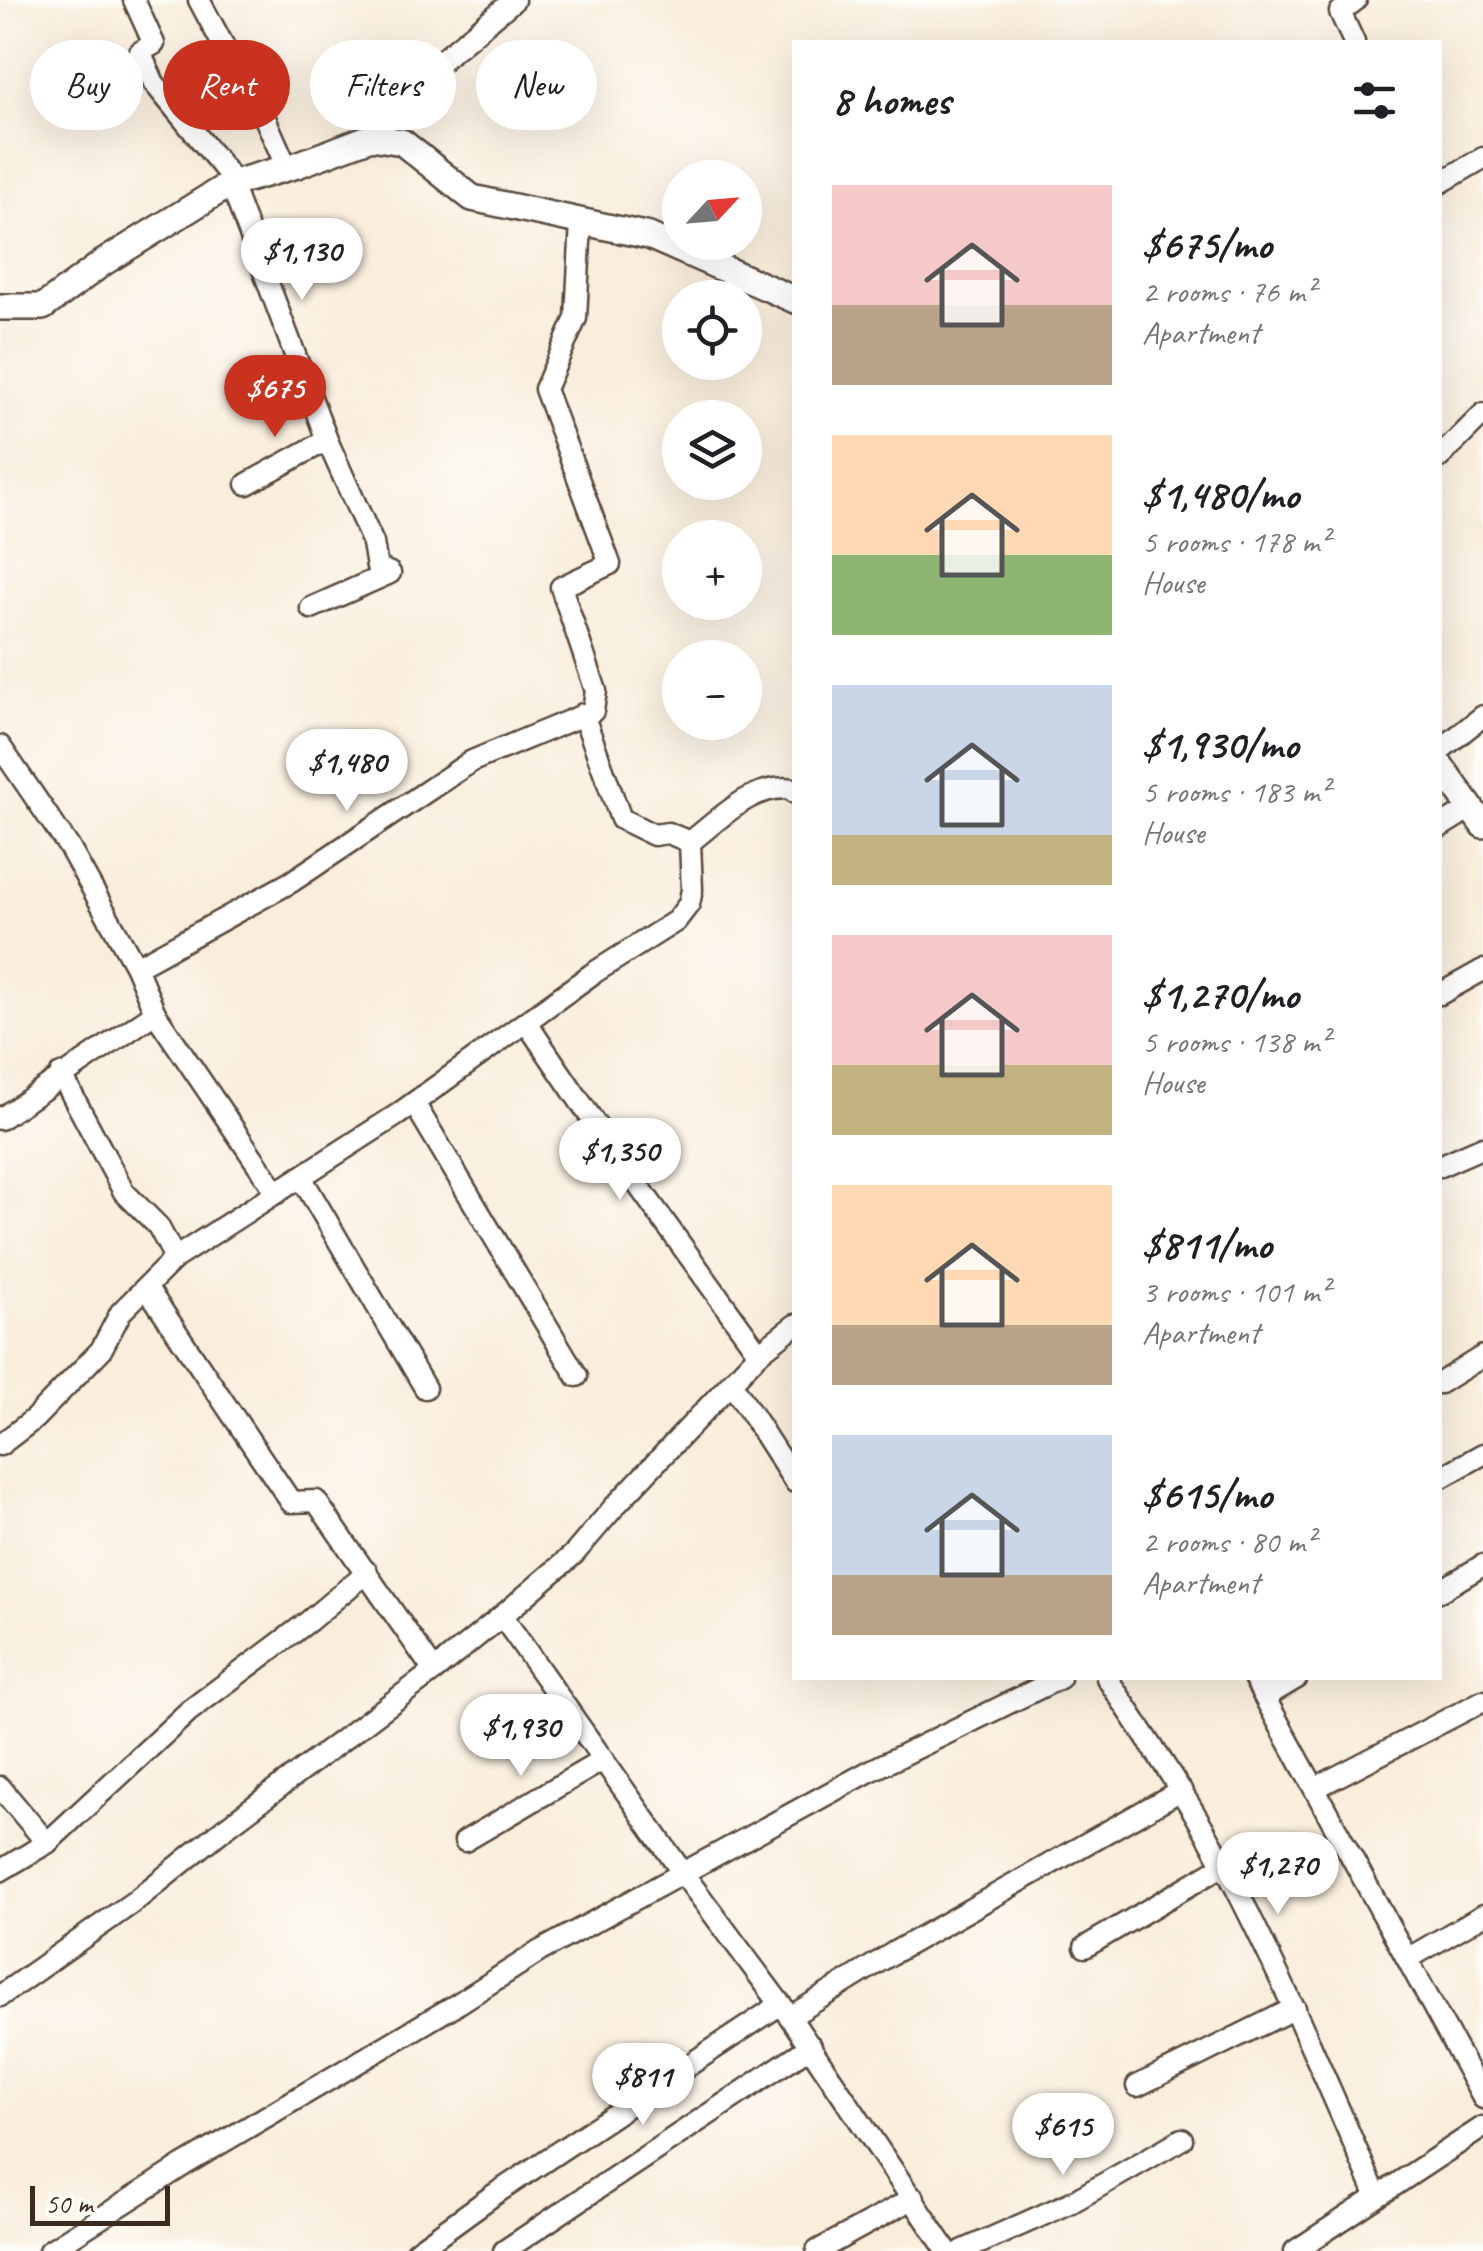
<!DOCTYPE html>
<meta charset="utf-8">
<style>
:root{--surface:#fff;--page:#f2f2f2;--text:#202124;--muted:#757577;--accent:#c8321e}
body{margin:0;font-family:Caveat,sans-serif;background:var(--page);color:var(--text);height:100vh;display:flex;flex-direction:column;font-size:38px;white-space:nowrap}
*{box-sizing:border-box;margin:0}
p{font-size:32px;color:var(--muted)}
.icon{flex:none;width:55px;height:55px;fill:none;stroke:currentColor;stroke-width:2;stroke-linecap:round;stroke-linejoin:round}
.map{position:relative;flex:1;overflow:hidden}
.drawer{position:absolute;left:792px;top:40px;width:650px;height:1640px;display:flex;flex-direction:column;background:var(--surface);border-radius:0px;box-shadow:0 10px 40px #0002}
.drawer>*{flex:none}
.banner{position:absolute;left:30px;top:40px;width:612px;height:90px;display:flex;gap:20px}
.needle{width:65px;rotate:64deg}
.fabs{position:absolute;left:662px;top:160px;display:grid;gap:20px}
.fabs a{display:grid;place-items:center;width:100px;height:100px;border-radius:50%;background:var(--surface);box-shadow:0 10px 40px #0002;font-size:50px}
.scale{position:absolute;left:30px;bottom:25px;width:140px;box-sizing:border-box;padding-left:10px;border:5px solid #3b2a1e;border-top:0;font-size:28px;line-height:35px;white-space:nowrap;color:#3b2a1e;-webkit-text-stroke:8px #fdfcf7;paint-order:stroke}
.price{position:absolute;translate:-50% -85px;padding:0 22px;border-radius:35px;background:#fff;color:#222;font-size:32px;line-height:65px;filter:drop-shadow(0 2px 5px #0008)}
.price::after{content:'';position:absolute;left:50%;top:60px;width:30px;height:22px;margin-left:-15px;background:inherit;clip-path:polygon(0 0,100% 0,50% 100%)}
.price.current{background:var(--accent);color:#fff}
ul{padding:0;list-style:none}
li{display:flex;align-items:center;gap:30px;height:250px;padding:0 40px}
li span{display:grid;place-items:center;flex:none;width:280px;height:200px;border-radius:0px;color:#555}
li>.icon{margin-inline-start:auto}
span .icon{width:120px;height:120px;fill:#fffc;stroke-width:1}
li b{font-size:42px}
h2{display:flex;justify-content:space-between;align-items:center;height:120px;padding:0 40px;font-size:42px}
.pill{padding:0 35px;border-radius:45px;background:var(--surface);box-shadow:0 10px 40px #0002;font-size:35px;line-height:90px}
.pill.current{background:var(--accent);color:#fff}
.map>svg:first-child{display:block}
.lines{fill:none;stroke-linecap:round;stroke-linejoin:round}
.minor-casing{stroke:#58473a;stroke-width:25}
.tertiary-casing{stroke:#58473a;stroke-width:30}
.minor{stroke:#fff;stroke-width:20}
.tertiary{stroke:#fff;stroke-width:25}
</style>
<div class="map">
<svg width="1483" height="2251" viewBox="0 0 1483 2251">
<rect width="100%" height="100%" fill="#fdfcf7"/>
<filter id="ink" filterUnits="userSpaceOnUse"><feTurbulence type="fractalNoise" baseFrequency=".01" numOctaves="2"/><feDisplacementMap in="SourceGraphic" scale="20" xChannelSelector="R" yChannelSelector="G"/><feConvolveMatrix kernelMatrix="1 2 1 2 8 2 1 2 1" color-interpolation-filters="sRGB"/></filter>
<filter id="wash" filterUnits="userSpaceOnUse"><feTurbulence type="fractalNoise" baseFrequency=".0048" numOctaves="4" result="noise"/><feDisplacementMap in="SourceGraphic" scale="40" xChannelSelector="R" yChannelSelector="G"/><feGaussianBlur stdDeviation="2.25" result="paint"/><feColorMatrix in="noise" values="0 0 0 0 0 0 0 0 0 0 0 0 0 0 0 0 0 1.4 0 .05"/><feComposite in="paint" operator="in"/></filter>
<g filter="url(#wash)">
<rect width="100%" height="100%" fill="#f9eddc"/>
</g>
<g filter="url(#ink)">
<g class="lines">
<defs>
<g id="minor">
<polyline points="134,0 154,44 140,52 154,83 226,171 327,440 373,543 377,567 390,573 311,608"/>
<polyline points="199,0 230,58 256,98 287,168"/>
<polyline points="1354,42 1340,12 1356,0"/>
<polyline points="379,138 390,109 428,80 443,59 514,0"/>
<polyline points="1440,183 1483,158"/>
<polyline points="1440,457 1483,414"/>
<polyline points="247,484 327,440"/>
<path d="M583 714 621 819 654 835 668 833 690 842C719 820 753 782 794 789L795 793"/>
<polyline points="0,746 69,847 136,967 155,1013 277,1193"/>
<polyline points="1440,750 1483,716"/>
<polyline points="1440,827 1469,809"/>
<polyline points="136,967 291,882 472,761 593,711 596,691 561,587 610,564 545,389 576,318 581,222"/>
<polyline points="1440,994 1483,970"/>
<polyline points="526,1022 617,1156 759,1353"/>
<polyline points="61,1074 124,1192 158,1226 175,1258"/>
<polyline points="414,1103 577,1376"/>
<polyline points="0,1119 155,1013"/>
<polyline points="1440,1166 1483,1147"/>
<polyline points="301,1177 425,1388"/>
<polyline points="147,1288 291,1502 316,1501 434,1671"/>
<polyline points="1440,1383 1483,1356"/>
<polyline points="732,1384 795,1482"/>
<polyline points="0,1445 34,1419 101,1350 121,1312 175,1258 397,1115 592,974 676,921 689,904 692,890 690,842"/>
<polyline points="1440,1478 1483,1454"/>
<polyline points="1440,1591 1483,1565"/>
<polyline points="502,1616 682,1872 790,2017 947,2251"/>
<path d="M1107 1678C1148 1740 1190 1801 1225 1867 1281 1974 1328 2084 1376 2195"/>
<polyline points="1254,1678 1483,2098"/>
<polyline points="1265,1697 1297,1678"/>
<polyline points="0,1787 47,1843"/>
<polyline points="1317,1787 1483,1701"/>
<polyline points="465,1841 603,1760"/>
<polyline points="0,1871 47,1843 189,1711 309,1621 367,1572"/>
<polyline points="1085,1947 1224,1865"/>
<polyline points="1409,1958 1483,1915"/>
<polyline points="0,1996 135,1901 225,1828 434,1671 502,1616 574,1554 615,1506 759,1353 795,1325"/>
<polyline points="790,2017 893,1953 1181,1790"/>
<polyline points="1137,2086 1295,2008"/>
<polyline points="49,2251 184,2165 459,2003 540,1951 868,1772 1060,1678"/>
<polyline points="416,2251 492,2196 781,2004"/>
<polyline points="504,2251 811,2046"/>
<polyline points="817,2251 914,2198"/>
<polyline points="962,2251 1072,2202 1182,2139"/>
<polyline points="1295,2251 1483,2127"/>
</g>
<g id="tertiary">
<polyline points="0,307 43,307 104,262 230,184 297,165 371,137 402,142 472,198 649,236 795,300"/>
<polyline points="1440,765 1483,825"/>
</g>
</defs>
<use href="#minor" class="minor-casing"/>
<use href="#tertiary" class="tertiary-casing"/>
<use href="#minor" class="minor"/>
<use href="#tertiary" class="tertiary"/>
</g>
</g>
</svg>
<div class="fabs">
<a><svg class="needle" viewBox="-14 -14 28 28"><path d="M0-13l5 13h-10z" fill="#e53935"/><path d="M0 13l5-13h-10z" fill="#757577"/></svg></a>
<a><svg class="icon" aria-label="locate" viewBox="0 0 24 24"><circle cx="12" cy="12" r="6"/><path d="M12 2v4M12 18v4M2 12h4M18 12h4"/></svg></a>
<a><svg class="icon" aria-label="layers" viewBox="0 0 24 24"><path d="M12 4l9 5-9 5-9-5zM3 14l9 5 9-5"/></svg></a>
<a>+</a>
<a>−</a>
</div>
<div class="scale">50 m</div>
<b class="price" style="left:302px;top:303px">$1,130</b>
<b class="price current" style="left:275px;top:440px">$675</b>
<b class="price" style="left:347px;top:814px">$1,480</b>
<b class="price" style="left:620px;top:1203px">$1,350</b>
<b class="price" style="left:521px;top:1779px">$1,930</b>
<b class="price" style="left:1278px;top:1917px">$1,270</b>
<b class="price" style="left:643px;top:2128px">$811</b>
<b class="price" style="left:1063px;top:2178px">$615</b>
<div class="banner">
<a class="pill">Buy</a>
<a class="pill current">Rent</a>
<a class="pill">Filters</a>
<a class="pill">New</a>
</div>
<section class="drawer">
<h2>8 homes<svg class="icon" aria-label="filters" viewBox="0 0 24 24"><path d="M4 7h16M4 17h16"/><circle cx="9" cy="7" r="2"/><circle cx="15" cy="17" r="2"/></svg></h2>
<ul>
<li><span style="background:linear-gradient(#f6c9c9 60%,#b9a48a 0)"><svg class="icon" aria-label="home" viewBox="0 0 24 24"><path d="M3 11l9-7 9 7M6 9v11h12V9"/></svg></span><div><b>$675/mo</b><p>2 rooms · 76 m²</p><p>Apartment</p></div></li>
<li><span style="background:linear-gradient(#ffd9b3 60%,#8fb573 0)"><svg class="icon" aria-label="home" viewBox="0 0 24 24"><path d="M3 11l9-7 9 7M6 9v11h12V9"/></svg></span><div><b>$1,480/mo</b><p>5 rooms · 178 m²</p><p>House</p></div></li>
<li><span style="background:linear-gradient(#c9d6e8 75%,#c2b280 0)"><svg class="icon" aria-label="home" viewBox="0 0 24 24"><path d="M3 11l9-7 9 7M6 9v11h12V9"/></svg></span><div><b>$1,930/mo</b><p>5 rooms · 183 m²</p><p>House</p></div></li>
<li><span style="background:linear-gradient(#f6c9c9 65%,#c2b280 0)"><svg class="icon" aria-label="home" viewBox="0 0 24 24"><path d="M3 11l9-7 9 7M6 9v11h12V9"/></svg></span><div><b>$1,270/mo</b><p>5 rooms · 138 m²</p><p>House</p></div></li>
<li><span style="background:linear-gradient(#ffd9b3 70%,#b9a48a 0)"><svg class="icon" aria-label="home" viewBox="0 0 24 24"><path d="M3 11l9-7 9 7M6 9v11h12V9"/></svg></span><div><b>$811/mo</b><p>3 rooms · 101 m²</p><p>Apartment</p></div></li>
<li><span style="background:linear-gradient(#c9d6e8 70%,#b9a48a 0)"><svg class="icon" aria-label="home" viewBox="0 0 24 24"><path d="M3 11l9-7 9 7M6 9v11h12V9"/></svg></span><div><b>$615/mo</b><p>2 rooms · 80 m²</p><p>Apartment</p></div></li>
</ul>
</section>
</div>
